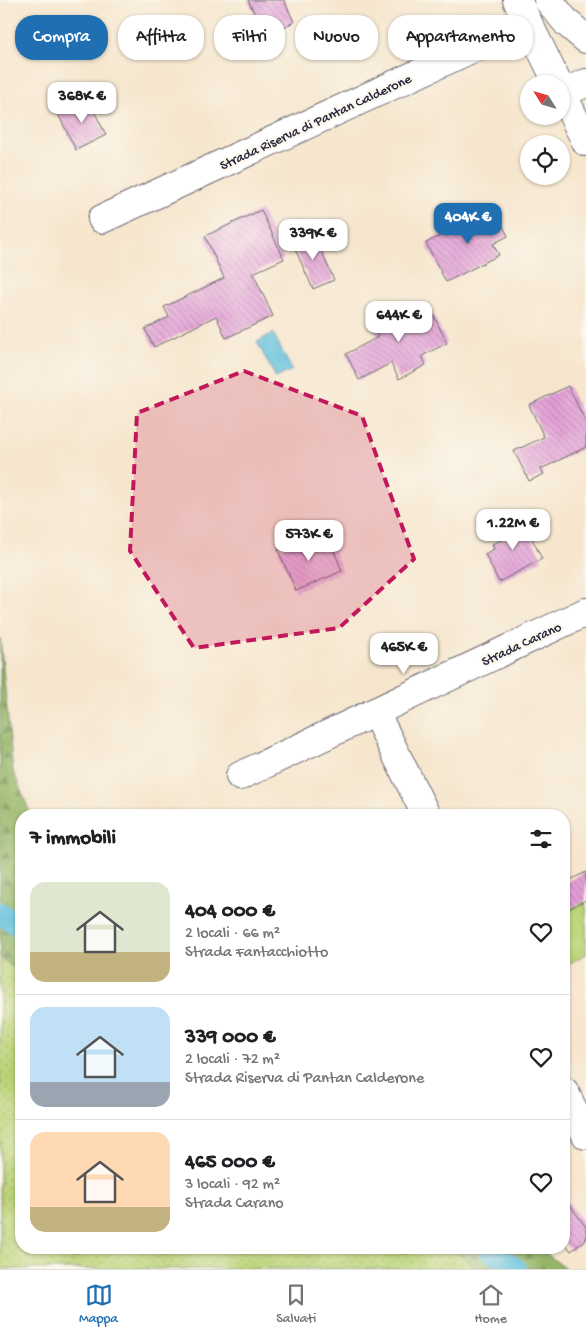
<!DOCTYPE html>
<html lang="it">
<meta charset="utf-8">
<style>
:root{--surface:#fff;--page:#f2f2f2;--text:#202124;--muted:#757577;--line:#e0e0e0;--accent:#1f6fb2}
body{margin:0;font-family:"Gochi Hand",sans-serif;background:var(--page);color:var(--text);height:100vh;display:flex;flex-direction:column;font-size:19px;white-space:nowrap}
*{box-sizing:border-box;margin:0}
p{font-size:16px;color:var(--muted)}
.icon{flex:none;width:28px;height:28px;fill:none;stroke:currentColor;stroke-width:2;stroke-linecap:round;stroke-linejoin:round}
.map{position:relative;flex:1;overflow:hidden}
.sheet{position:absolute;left:15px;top:809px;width:555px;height:445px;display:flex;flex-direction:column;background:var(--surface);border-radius:20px;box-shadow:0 1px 4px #0004}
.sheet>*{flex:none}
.top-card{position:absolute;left:15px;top:15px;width:556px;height:45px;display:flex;gap:10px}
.needle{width:32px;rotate:307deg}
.tools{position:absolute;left:520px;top:75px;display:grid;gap:10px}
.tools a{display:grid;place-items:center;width:50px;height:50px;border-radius:50%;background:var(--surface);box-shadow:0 1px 4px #0004;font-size:25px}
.price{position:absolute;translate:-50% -42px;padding:0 11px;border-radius:10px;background:#fff;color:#222;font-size:16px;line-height:32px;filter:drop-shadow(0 1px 2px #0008)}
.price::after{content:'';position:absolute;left:50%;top:30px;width:15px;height:11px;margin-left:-8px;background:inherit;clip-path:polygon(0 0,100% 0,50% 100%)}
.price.on{background:var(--accent);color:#fff}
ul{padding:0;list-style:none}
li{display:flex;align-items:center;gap:15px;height:125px;padding:0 15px}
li+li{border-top:1px solid var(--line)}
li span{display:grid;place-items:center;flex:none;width:140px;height:100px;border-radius:15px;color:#555}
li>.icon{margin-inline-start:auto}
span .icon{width:60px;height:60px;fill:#fffc;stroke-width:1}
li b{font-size:21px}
h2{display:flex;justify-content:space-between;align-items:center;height:60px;padding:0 15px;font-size:21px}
.pill{padding:0 18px;border-radius:20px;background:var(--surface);box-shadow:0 1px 4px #0004;font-size:18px;line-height:45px}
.pill.on{background:var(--accent);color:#fff}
.tab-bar{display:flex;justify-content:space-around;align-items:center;height:70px;border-top:1px solid var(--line);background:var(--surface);font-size:14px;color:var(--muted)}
.tab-bar a{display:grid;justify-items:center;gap:2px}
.tab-bar .on{color:var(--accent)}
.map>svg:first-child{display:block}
.grass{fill:url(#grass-dots);stroke:#6f7b5a}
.forest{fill:url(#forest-firs);stroke:#5c6c52}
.green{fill:#bcd478;stroke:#6f7b5a}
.water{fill:#5fbfdd;stroke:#40708c}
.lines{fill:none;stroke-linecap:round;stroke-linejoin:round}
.canal{stroke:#5fbfdd;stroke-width:22}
.building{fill:url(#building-back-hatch)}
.minor-casing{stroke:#6c676e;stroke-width:30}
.minor{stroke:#fff;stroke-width:28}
.marked{fill:#c2185b;fill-opacity:0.2;stroke:#c2185b;stroke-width:4;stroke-dasharray:10 6;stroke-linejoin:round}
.labels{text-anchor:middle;stroke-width:4.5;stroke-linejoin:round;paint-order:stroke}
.street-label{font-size:14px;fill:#22223b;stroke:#fbf7ec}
</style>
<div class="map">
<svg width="586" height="1269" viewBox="0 0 586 1269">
<defs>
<pattern id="grass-dots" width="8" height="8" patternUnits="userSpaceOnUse" patternTransform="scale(1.25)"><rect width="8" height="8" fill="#bcd478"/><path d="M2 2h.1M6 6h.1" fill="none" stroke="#a1b669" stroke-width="1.8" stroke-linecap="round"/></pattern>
<pattern id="forest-firs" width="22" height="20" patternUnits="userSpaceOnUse" patternTransform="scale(1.25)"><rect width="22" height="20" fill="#95b668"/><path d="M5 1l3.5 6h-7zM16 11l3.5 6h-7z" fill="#799457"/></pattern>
<pattern id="building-back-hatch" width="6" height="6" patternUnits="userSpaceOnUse" patternTransform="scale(1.25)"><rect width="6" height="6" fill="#e4a0d8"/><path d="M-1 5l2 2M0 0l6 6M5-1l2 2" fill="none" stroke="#b882b0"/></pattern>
</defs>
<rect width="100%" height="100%" fill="#fbf7ec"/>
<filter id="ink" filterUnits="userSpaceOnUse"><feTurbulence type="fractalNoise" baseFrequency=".02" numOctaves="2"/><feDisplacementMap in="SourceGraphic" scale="10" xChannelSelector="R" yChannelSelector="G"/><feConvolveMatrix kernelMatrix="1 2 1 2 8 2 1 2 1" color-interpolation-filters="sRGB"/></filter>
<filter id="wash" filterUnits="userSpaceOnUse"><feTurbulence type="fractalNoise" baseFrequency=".0096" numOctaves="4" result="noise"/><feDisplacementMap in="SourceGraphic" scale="20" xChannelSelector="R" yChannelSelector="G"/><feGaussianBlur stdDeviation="1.12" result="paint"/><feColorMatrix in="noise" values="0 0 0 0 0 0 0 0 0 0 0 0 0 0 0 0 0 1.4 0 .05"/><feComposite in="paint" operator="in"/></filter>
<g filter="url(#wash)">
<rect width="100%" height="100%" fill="#f6e6ce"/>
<polygon class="grass" points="0,957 21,973 21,1248 452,1248 480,1269 0,1269"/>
<g class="forest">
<polygon points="0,638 13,771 31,815 21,815 21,973 0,957"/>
<polygon points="451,1248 538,1248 567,1269 478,1269"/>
</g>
<polygon class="green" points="584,902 586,906 586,954 564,966 564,913"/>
<polygon class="water" points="273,333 292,370 276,378 257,342"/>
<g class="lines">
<g class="canal">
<polyline points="0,913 21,927"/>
<polyline points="487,1248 516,1269"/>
</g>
</g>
<g id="blocks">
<g class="building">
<polygon points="248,0 284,0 294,22 265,36"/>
<polygon points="87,97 106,135 76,150 57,112"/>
<polygon points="494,208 508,236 493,244 499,255 446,282 426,243"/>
<polygon points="261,210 284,259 253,273 273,316 226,338 216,316 154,347 145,329 169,317 164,307 224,278 205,236"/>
<polygon points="313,232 334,280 313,289 292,242"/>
<polygon points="411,305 432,312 447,343 422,356 426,365 399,379 391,363 359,380 346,354 378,337 371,325"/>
<polygon points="568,386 586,423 586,447 541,469 544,474 529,481 514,451 544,437 529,405"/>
<polygon points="522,518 542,559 499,582 485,554 494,549 492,544 504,539 499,529"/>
<polygon points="311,535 316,547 330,541 342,571 296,591 278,550"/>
<polygon points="586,872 586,900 564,911 564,883"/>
<polygon points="564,1197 586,1227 586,1240 571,1251 564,1242"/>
</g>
</g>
</g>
<g filter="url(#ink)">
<use href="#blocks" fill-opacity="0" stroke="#6c676e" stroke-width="1"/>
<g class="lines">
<defs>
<g id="minor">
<polyline points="517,0 558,84"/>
<polyline points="548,0 567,23 586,39"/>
<polyline points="561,91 586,142"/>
<polyline points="562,93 586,83"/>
<polyline points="102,219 528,23"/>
<polyline points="375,712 426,815"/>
<polyline points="240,776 586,612"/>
<polyline points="564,1091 586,1135"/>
</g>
</defs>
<use href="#minor" class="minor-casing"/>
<use href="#minor" class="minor"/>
</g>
</g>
<path class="marked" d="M244 371 362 416 414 559 339 628 194 648 130 551 137 413Z"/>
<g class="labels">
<g class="street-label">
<text transform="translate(315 121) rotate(-25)" y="5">Strada Riserva di Pantan Calderone</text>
<text transform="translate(521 643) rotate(-25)" y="5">Strada Carano</text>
</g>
</g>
</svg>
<div class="tools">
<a><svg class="needle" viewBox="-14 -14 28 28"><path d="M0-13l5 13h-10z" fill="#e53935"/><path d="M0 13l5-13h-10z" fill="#757577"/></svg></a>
<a><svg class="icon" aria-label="locate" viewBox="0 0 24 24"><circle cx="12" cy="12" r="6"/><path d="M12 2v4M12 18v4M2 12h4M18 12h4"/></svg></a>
</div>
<b class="price" style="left:82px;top:124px">368K €</b>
<b class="price on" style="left:468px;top:245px">404K €</b>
<b class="price" style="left:313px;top:261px">339K €</b>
<b class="price" style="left:399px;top:343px">644K €</b>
<b class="price" style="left:513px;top:551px">1.22M €</b>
<b class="price" style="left:309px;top:562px">573K €</b>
<b class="price" style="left:404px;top:675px">465K €</b>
<div class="top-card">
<a class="pill on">Compra</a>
<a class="pill">Affitta</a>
<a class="pill">Filtri</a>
<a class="pill">Nuovo</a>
<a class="pill">Appartamento</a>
</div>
<section class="sheet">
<h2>7 immobili<svg class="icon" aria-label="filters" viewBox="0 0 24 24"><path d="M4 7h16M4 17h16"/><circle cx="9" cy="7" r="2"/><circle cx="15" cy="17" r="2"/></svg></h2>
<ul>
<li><span style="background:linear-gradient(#dfe7d0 70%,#c2b280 0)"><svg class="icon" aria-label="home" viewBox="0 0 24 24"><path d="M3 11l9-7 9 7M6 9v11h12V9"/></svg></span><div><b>404 000 €</b><p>2 locali · 66 m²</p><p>Strada Fantacchiotto</p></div><svg class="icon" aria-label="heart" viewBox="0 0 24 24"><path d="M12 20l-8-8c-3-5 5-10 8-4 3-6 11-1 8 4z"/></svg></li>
<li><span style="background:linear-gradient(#bfe0f5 75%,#9aa5b1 0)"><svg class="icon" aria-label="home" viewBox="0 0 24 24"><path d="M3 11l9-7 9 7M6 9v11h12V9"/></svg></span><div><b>339 000 €</b><p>2 locali · 72 m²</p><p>Strada Riserva di Pantan Calderone</p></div><svg class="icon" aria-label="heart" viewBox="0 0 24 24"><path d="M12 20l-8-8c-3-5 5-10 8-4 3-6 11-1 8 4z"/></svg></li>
<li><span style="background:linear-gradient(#ffd9b3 75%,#c2b280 0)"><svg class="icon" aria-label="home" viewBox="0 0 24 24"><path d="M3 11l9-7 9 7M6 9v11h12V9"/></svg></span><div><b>465 000 €</b><p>3 locali · 92 m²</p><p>Strada Carano</p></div><svg class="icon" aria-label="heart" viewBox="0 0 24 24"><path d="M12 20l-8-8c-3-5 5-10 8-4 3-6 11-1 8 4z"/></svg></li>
</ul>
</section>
</div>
<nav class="tab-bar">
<a class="on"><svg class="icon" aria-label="map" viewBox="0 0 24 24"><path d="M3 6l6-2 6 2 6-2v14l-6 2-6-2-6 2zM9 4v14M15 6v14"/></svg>Mappa</a>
<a><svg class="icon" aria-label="saved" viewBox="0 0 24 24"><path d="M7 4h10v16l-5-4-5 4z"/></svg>Salvati</a>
<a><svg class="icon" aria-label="home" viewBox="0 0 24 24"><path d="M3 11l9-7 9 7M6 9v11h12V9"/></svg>Home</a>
</nav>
